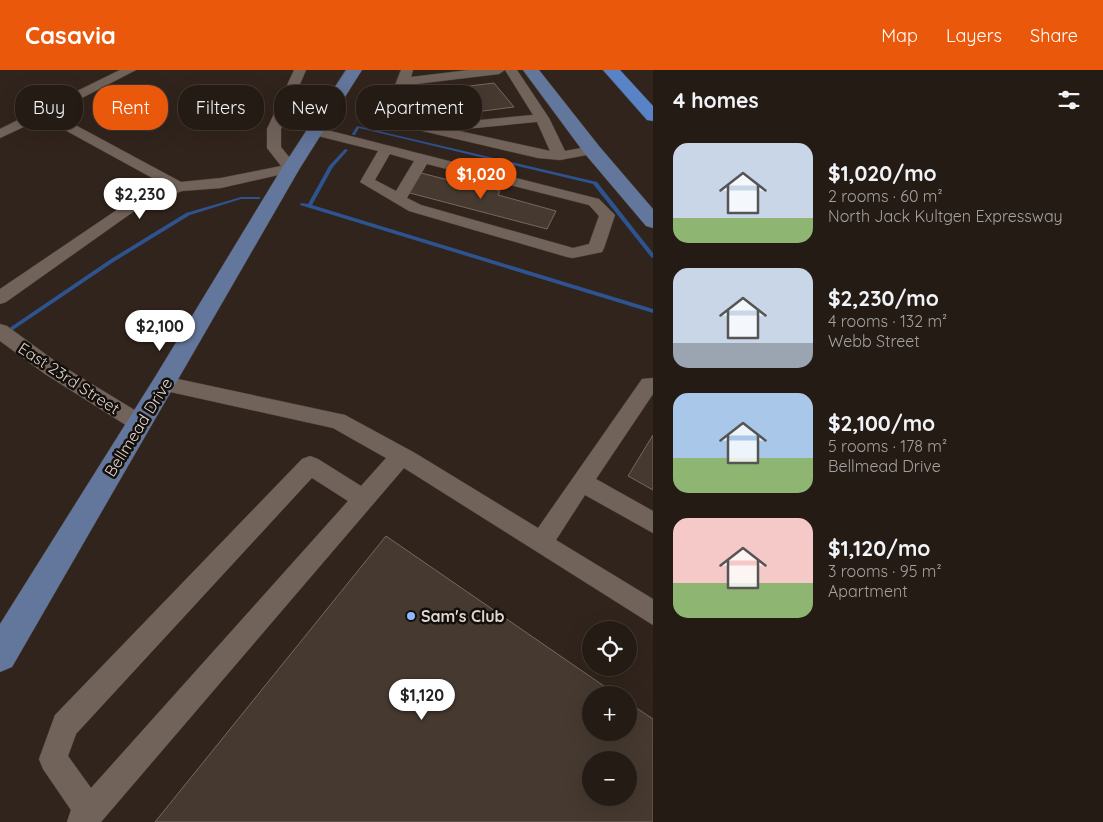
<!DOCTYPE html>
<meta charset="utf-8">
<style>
:root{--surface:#251b15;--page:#312822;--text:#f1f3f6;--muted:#a3a1a0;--line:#423934;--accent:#ea580c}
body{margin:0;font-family:Quicksand,sans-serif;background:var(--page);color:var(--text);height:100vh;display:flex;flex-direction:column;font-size:19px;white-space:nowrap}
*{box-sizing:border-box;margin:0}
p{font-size:16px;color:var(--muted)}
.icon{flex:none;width:28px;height:28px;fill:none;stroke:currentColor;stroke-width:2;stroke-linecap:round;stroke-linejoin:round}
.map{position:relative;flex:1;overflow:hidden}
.side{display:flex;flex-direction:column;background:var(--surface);width:450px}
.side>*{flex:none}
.top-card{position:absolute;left:15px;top:15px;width:475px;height:45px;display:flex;gap:10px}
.fabs{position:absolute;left:582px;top:551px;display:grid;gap:10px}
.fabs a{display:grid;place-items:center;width:55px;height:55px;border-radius:50%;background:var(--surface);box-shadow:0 5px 20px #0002,0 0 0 1px var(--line);font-size:25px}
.price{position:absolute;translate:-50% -42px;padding:0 11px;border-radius:18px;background:#fff;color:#222;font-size:16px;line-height:32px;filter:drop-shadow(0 1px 2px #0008)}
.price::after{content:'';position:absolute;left:50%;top:30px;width:15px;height:11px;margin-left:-8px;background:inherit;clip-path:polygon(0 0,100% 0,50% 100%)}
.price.on{background:var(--accent);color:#fff}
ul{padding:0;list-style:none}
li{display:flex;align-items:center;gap:15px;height:125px;padding:0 20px}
li span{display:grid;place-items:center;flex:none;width:140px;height:100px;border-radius:15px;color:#555}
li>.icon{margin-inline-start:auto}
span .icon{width:60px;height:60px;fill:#fffc;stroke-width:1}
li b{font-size:21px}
h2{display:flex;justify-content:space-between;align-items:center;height:60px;padding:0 20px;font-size:21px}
.chip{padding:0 18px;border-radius:20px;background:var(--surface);box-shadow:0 5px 20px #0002,0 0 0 1px var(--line);font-size:18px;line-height:45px}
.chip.on{background:var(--accent);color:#fff}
header{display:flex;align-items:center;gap:30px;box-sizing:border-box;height:70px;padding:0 25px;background:var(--accent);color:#fff}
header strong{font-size:24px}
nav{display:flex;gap:28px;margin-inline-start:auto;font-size:18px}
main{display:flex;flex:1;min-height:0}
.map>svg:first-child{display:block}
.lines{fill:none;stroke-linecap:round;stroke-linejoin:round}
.stream{fill:#2d5390;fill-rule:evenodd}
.building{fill:#463930;stroke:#77685f;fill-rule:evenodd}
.minor-casing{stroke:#4b413b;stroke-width:1}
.major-casing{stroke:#4b413b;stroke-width:1}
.highway-casing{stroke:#4b413b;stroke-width:1}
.minor{fill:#72635a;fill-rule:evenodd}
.major{fill:#63769b;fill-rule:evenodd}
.highway{fill:#5983c7;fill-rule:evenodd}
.poi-dot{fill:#8eb9fd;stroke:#140f0b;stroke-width:2}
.labels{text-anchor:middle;stroke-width:5;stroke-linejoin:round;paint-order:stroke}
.street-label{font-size:16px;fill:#ded5d0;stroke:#140f0b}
.poi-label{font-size:16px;font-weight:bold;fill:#ded5d0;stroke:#140f0b;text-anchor:start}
</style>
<header>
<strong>Casavia</strong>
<nav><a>Map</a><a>Layers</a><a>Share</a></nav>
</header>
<main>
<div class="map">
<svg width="653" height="752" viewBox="0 0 653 752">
<rect width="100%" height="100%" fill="#31241c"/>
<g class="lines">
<g class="stream">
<polygon points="357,56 597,112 653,183 653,188 651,187 593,114 359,58 355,65 353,65 352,64"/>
<polygon points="345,79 348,80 333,97 312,135 653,239 653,243 300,135 300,134 302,133 308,134 329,96"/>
<polygon points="241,127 259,127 261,128 259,129 241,129 190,145 115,191 10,262 6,262 5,261 111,189 186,143"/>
</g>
</g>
<g class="building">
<polygon points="494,13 514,37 452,45 450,41 431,43 426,36 410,38 404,27 439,23 437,20"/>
<polygon points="421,103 472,116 474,113 500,121 498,125 556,141 547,159 406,122"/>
<polygon points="653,365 653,420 628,406"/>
<path d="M386 466 617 625H591V662H629V633L653 649V752H155ZM591 690H629V728H591Z"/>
</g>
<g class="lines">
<defs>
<g id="minor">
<polygon points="120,0 136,0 53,43 181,112 221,108 281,96 267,78 267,59 294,0 306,0 281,59 281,77 298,98 296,101 221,118 182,121 140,137 6,232 0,234 0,219 130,131 167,116 43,48 0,68 0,59"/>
<path d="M401 0H413L411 7 469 0H517L549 48 565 81 592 76 599 80 597 83 560 90 538 88 414 59 407 55 391 26ZM505 0 533 45 447 53 440 57 417 49 403 26 408 15 499 4ZM537 52 550 81 455 60Z"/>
<path d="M315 57 599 129 615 145 604 178 602 182 573 188 567 187 409 141 360 112 378 81 310 64 308 61 310 58ZM390 84 414 91 396 121 375 110ZM427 94 589 135 599 146 589 174 573 178 421 135 407 128Z"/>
<polygon points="0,254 7,256 59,294 146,347 149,353 146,359 139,361 132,359 45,304 0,271"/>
<path d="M164 306 345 345 415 383 538 458 642 309 653 308V324L596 409 653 441V463L585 425 556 470 653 529V555L404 398 101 752H67L71 740 43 699 39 689 55 645 302 389 310 386 318 389 361 416 386 388 333 358 157 319 154 314 157 309ZM312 408 348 431 91 718 68 686 76 664Z"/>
</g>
<g id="major">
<polygon points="346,0 362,0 300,98 12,597 0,602 0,554 155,307 282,98"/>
<polygon points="523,0 539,0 599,76 653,139 653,158 646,156 585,84"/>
</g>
<polygon id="highway" points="603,0 620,0 653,36 653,51 647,50"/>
</defs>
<use href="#minor" class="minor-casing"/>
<use href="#major" class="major-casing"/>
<use href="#highway" class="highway-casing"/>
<use href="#minor" class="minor"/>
<use href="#major" class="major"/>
<use href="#highway" class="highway"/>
</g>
<circle class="poi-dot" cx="411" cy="546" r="5"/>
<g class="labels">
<g class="street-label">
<text transform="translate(69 308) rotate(33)" y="6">East 23rd Street</text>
<text transform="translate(138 357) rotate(-58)" y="6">Bellmead Drive</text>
</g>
<g class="poi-label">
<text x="421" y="552">Sam's Club</text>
</g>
</g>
</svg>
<div class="fabs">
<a><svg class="icon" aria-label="locate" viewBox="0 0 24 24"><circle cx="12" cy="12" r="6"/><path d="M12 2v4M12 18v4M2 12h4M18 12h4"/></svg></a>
<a>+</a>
<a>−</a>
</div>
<b class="price on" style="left:481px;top:130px">$1,020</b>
<b class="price" style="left:140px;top:150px">$2,230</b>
<b class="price" style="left:160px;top:282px">$2,100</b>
<b class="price" style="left:422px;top:651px">$1,120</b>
<div class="top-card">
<a class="chip">Buy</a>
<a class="chip on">Rent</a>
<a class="chip">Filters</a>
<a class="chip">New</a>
<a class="chip">Apartment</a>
</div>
</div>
<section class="side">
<h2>4 homes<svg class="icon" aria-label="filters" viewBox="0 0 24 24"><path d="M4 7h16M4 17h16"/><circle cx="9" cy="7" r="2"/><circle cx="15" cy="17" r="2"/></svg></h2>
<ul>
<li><span style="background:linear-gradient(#c9d6e8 75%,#8fb573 0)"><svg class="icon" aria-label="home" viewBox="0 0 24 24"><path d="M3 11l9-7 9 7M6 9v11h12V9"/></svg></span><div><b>$1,020/mo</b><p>2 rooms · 60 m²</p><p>North Jack Kultgen Expressway</p></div></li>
<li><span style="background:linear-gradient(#c9d6e8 75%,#9aa5b1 0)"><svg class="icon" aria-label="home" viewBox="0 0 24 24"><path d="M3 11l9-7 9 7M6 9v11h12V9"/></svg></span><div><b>$2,230/mo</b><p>4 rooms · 132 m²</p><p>Webb Street</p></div></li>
<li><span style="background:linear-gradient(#a9c7e8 65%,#8fb573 0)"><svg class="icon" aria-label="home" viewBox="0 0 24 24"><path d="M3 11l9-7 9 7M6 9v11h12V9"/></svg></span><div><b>$2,100/mo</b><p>5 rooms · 178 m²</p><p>Bellmead Drive</p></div></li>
<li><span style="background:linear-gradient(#f6c9c9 65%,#8fb573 0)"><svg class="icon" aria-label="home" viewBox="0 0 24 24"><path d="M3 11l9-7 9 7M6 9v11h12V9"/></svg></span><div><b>$1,120/mo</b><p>3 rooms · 95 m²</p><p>Apartment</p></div></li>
</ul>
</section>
</main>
